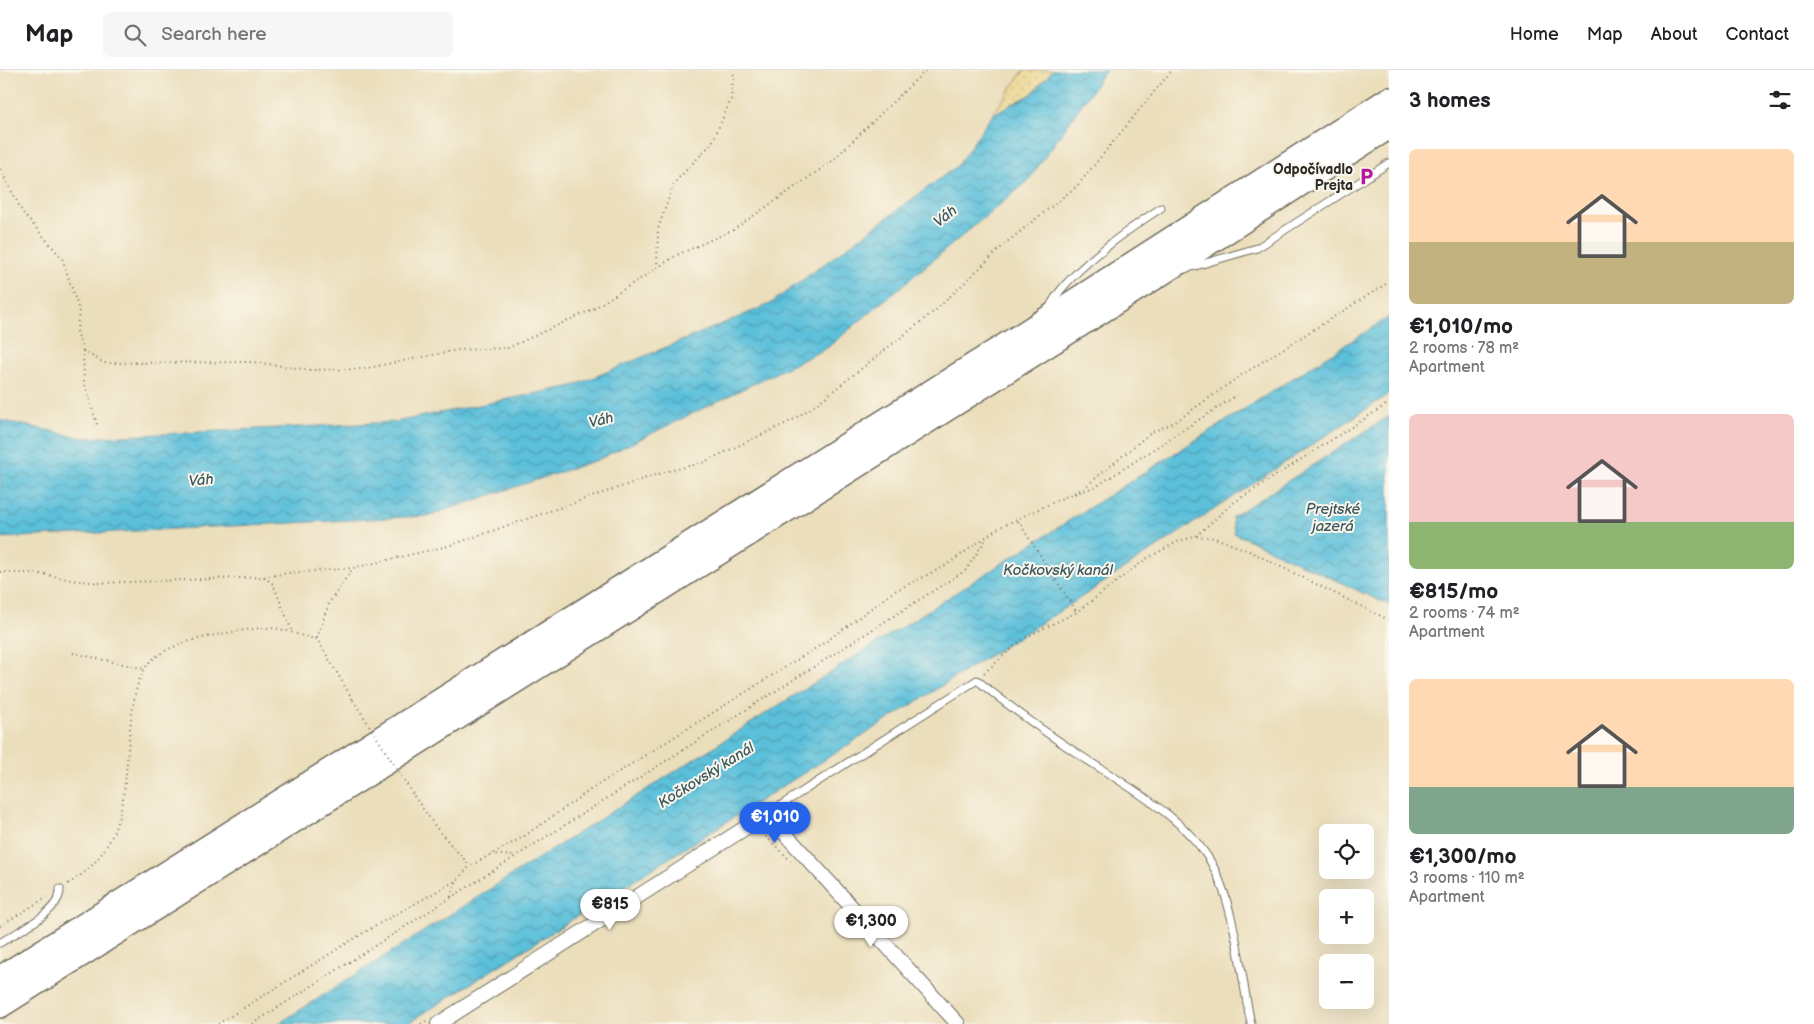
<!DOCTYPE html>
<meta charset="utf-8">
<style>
:root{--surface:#fff;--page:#f6f6f6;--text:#202124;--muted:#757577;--line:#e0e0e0;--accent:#2563eb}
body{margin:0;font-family:"Balsamiq Sans",sans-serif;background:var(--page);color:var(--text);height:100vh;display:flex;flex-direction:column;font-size:19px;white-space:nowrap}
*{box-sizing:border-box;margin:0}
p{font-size:16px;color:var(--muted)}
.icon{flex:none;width:28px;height:28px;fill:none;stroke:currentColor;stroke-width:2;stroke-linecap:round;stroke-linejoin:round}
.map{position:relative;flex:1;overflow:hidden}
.side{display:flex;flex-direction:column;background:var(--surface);width:425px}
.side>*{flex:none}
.tools{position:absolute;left:1319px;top:754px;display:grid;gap:10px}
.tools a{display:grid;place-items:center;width:55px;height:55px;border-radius:8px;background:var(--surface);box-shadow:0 5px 20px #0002;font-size:25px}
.price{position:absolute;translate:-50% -42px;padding:0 11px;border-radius:18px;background:#fff;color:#222;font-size:16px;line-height:32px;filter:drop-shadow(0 1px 2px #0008)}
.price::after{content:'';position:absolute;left:50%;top:30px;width:15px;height:11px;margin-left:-8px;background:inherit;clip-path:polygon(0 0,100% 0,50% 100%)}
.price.on{background:var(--accent);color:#fff}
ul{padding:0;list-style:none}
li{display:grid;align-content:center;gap:10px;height:265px;padding:0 20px}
li span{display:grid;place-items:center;height:155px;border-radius:8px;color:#555}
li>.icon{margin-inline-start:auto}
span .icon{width:90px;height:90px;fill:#fffc;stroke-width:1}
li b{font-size:21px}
h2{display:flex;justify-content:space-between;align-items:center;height:60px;padding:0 20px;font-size:21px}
header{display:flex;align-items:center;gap:30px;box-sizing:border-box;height:70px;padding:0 25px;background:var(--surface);border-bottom:1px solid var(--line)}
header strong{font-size:24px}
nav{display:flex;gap:28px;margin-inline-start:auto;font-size:18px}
.search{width:350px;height:45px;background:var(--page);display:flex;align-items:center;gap:12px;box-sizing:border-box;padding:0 18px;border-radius:8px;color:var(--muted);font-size:19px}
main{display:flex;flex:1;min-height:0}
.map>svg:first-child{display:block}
.sand{fill:url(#sand-dots);stroke:#8c8264}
.water{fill:url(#water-waves);stroke:#447682}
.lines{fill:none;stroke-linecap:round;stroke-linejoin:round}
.lane-casing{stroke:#6e6a5d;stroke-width:9}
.street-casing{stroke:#6e6a5d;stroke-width:16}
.highway-casing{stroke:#6e6a5d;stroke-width:28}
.path{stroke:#6e6a5d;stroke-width:2;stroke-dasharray:1 4;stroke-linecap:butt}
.lane{stroke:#fff;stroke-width:7}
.street{stroke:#fff;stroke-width:14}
.highway{stroke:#fff;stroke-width:25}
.path-bridge{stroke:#6e6a5d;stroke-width:2;stroke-dasharray:1 4;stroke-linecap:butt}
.labels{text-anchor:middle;stroke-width:4;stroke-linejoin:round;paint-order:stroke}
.poi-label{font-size:14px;font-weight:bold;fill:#2b2b2b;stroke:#fbf7ec;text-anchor:end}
.water-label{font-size:15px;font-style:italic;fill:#3a5860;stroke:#fbf7ec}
</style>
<header>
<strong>Map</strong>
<div class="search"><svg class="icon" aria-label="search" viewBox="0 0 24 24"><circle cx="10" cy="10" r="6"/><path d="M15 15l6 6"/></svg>Search here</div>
<nav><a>Home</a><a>Map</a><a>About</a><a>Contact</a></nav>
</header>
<main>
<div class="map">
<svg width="1389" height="954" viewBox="0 0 1389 954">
<defs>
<pattern id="sand-dots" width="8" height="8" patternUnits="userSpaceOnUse" patternTransform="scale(1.25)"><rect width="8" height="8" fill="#eeda9e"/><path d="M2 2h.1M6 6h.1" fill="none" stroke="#cb8" stroke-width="1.8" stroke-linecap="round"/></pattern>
<pattern id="water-waves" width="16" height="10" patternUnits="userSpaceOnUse" patternTransform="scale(1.25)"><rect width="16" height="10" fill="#5cc0da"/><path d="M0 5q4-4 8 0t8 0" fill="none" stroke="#4c9cb1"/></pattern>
</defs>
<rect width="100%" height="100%" fill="#fbf7ec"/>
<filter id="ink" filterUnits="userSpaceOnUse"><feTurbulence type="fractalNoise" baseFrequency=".02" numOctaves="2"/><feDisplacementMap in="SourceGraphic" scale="10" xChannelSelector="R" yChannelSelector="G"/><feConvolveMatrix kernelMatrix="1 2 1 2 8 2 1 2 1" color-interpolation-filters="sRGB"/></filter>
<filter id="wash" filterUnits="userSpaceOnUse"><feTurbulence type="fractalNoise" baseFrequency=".0096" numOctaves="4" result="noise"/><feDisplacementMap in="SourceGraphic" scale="20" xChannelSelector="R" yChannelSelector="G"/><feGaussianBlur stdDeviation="1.12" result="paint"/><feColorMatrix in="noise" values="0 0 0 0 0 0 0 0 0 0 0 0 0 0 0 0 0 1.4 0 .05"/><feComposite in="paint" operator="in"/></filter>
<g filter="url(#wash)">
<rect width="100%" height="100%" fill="#ebdebb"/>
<polygon class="sand" points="1024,0 1053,0 1032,24 993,44"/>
<g class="water">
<polygon points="1053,0 1106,0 1027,112 827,278 597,390 427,446 0,468 0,350 83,368 395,352 573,316 770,234 957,96 993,44 1032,24"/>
<polygon points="1389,247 1389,324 1071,534 407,954 278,954"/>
<polygon points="1389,346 1389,535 1234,463 1232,447"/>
</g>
</g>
<g filter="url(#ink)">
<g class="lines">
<defs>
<g id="lane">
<polyline points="1185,199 1257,178 1389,93"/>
<path d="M1049 239C1062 206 1130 158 1161 138"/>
<path d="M767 744 977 610C1008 636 1041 659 1075 682 1121 713 1190 748 1215 800 1236 843 1241 906 1251 954"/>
<path d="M0 873C18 861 61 842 60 819"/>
</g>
<polyline id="street" points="438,954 767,744 958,954"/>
<g id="highway">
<polyline points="0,909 1045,251 1389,30"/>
<polyline points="0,935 1156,206 1389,56"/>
</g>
</defs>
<use href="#lane" class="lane-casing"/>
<use href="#street" class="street-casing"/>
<use href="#highway" class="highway-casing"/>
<g class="path">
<polyline points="0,99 23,143 62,188 79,240 77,261 83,281 84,311 98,358"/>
<polyline points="657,198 658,159 674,113 712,73 731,29 734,0"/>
<polyline points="83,281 104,293 253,292 310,300 363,299 457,280 508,278 593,239 677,185 733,160 831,92 926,0"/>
<polyline points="1075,424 1097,416 1237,325"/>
<polyline points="1018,451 1076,541"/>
<polyline points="1196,466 1233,433 1389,333"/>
<polyline points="0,502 44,504 71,510 100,513 264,507 288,503 353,498 448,476 664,402 702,393 791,351 814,336 937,239 1007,172 1077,116 1172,0"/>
<polyline points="264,507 273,514 292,561"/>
<polyline points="317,568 329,533 353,498"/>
<polyline points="73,583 145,599"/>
<polyline points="984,603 1024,568 1077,542 1146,489 1177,472 1195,466 1215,468 1249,481 1389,550"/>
<polyline points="414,726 438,760 470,796"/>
<polyline points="762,763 791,791"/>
<polyline points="491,784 514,786"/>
<path d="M68 814C136 773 121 705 133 637 135 621 140 600 153 589 170 575 195 569 216 565 234 562 252 558 269 558 286 558 300 567 317 569L353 630"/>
<polyline points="451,827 457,810"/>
<polyline points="0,856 47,827"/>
<polyline points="218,954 368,860 457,810 470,796 523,767 593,718 827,571 893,522 945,496 1000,457 1084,418 1150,363 1175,352 1240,306 1389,212"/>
<polyline points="252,954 966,500 986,469"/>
<polyline points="421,954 426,951"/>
</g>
<use href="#lane" class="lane"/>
<use href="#street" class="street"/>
<use href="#highway" class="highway"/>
<polyline class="path-bridge" points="353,630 414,726"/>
</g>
</g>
<defs>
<symbol id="parking-bare" viewBox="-9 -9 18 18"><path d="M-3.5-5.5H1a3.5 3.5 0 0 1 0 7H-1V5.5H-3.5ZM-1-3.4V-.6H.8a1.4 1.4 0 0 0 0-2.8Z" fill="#b5179e" stroke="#fbf7ec" stroke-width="2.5" paint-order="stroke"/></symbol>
</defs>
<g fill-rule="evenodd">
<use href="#parking-bare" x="1354" y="94" width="25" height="25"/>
</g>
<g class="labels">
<g class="poi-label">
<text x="1353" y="104">Odpočívadlo<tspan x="1353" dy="16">Prejta</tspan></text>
</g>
<g class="water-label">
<text transform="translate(945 146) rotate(-38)" y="5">Váh</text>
<text transform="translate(601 350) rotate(-14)" y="5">Váh</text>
<text transform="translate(201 410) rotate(-5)" y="5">Váh</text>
<text x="1333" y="444">Prejtské<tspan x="1333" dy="17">jazerá</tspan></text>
<text x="1058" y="505">Kočkovský kanál</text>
<text transform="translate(706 705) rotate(-32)" y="5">Kočkovský kanál</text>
</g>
</g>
</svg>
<div class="tools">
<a><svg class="icon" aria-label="locate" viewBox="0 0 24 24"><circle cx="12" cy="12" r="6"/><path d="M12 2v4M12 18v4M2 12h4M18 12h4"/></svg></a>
<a>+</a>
<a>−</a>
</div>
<b class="price on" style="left:775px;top:774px">€1,010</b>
<b class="price" style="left:610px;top:861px">€815</b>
<b class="price" style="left:871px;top:878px">€1,300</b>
</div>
<section class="side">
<h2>3 homes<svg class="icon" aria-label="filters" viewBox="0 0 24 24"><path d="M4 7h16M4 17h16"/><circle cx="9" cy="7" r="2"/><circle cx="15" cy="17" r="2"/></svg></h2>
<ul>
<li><span style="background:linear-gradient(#ffd9b3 60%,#c2b280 0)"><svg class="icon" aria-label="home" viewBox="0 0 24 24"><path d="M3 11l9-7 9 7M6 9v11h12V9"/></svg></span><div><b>€1,010/mo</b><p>2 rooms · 78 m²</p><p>Apartment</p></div></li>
<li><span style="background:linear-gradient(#f6c9c9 70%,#8fb573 0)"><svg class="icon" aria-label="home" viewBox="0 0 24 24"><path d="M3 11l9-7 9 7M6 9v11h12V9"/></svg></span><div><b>€815/mo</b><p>2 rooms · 74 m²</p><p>Apartment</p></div></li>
<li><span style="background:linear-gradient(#ffd9b3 70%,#7fa58c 0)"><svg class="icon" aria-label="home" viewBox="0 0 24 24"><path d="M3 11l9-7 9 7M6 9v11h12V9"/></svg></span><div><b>€1,300/mo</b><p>3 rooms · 110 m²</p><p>Apartment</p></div></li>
</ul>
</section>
</main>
